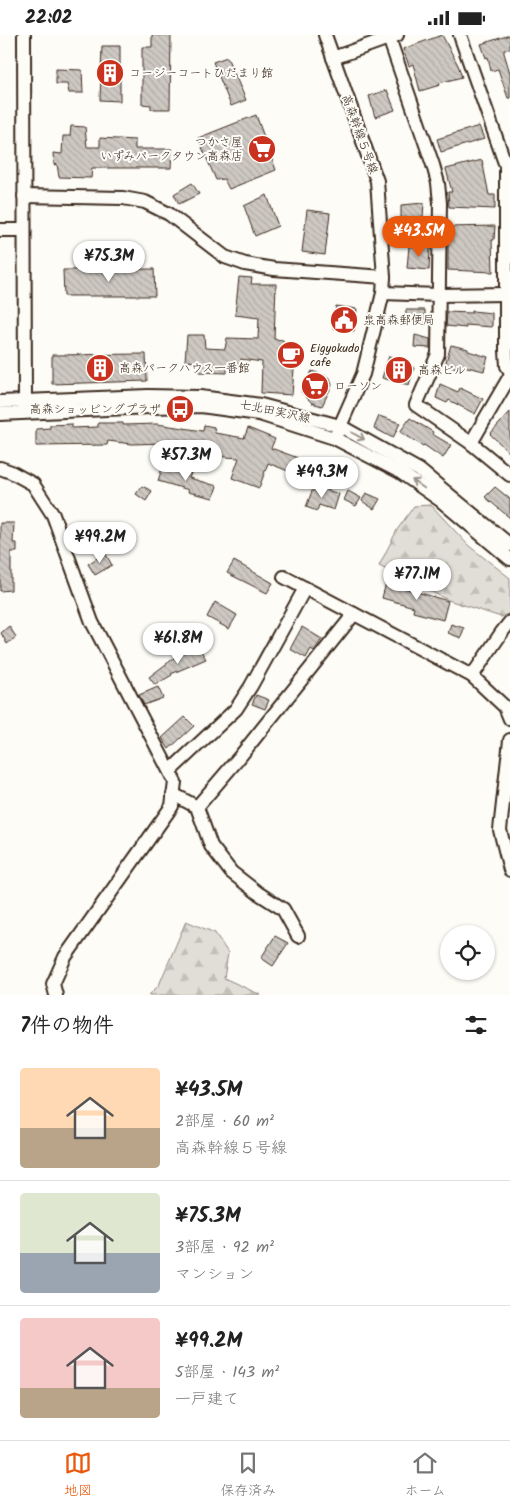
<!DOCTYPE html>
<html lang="ja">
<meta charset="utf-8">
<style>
:root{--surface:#fff;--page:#f2f2f2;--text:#222;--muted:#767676;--line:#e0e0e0;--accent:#ea580c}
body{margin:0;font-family:Kalam,"Klee One",sans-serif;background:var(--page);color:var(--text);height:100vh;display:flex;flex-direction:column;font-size:19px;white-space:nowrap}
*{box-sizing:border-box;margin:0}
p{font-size:16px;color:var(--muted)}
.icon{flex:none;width:28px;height:28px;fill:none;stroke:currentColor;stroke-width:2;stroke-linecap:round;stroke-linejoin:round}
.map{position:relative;height:960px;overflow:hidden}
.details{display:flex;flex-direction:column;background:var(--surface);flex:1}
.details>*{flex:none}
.controls{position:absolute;left:440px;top:890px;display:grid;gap:10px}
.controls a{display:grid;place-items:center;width:55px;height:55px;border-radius:50%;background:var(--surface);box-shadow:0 1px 4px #0004;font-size:25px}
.price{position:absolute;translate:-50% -42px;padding:0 11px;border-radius:18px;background:#fff;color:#222;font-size:16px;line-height:32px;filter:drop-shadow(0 1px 2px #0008)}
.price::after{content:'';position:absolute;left:50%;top:30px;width:15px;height:11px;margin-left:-8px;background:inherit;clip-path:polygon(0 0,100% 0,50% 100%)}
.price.selected{background:var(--accent);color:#fff}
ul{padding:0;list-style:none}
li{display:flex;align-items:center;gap:15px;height:125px;padding:0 20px}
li+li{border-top:1px solid var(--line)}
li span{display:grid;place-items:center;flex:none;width:140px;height:100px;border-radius:5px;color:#555}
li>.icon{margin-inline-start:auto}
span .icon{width:60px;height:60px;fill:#fffc;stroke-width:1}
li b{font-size:21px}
h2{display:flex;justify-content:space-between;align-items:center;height:60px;padding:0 20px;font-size:21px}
.status{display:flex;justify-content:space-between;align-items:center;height:35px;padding:0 25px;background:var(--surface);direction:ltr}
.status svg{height:14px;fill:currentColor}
.menu{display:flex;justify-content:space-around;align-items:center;height:70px;border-top:1px solid var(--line);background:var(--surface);font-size:14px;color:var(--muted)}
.menu a{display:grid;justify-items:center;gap:2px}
.menu .selected{color:var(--accent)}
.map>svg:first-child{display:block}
.forest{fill:url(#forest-firs);stroke:#8e847a}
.building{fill:url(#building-back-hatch);stroke:#3b2a1e}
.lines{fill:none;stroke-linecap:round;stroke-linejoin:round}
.minor-casing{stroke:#3b2a1e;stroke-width:16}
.minor{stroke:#fdfcf7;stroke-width:12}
.oneway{stroke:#9c938a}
.labels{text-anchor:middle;stroke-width:4;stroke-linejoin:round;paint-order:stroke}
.poi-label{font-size:12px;fill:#3b2a1e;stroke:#fdfcf7;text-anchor:start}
.street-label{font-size:12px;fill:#3b2a1e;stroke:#fdfcf7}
</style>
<div class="status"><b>22:02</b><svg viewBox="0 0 49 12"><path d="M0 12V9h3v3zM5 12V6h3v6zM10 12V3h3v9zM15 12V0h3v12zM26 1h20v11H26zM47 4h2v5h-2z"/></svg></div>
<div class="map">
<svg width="510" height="960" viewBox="0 0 510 960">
<defs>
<pattern id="forest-firs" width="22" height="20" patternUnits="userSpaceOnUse" patternTransform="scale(1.25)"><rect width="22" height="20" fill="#e1ded7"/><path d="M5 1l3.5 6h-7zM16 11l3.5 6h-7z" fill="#c2bfb8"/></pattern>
<pattern id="building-back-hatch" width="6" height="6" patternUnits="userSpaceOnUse" patternTransform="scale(1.25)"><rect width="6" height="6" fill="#cdc8c2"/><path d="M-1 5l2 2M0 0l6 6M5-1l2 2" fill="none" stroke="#b1aca6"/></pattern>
</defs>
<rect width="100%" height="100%" fill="#fdfcf7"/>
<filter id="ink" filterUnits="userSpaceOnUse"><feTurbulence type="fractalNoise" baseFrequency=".02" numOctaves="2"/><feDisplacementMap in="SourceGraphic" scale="10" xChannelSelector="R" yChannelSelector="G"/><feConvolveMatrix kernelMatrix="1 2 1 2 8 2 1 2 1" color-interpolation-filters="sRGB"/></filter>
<g filter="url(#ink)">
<g class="forest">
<polygon points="431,470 469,511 510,543 510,578 501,582 448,565 379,531 397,495 414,471"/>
<polygon points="186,886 215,898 228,918 224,943 261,960 149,960 159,950"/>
</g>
<g class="building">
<polygon points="152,0 171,0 170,74 151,74 151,70 142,69 142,12 152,12"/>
<polygon points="442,0 458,30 462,42 439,48 440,50 420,56 413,29 409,31 403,14"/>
<polygon points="510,0 510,14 504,15 504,18 510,38 510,63 508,63 498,34 491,36 488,22 486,23 481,9"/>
<polygon points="102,11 120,11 120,66 100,65"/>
<polygon points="227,22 246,65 231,71 213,27"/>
<polygon points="56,34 82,35 83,58 69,58 67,49 56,49"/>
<polygon points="387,55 395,75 375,82 369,61"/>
<polygon points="256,80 276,135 229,154 224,144 216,145 198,103"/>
<polygon points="71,91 85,92 87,112 100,112 100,103 135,105 135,114 172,114 171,133 92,133 91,143 59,142 57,129 54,130 53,118 62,119 63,101 70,101"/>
<polygon points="479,91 484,104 441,117 437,104"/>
<polygon points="482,125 489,160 495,160 495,174 449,172 448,157 452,157 446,134"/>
<polygon points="192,148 199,159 179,169 174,159"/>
<polygon points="267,160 278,191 255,201 244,171"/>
<polygon points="424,168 423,182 401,183 401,170"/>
<polygon points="307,175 330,178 325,220 302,217"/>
<polygon points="495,191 494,205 492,205 493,237 448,235 448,192"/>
<polygon points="409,211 430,212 429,235 407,233"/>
<polygon points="154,234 155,261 64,261 63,235"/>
<polygon points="239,242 252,243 251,249 276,249 274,304 283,305 289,320 295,321 292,360 261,358 262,327 241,324 241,330 227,329 227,338 199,337 197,327 185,326 187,300 204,300 205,313 225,314 227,303 258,304 259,283 235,280"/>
<polygon points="336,271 357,274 354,296 333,293"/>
<polygon points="406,275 425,275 425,289 405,287"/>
<polygon points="472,276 492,278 492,292 466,290 466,293 446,291 447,277 472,278"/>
<polygon points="415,300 430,304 430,313 414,312"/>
<polygon points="451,310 468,314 468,316 488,322 484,336 463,331 462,334 445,330"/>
<polygon points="146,319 147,346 52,349 52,320"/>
<polygon points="389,321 399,324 398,326 414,333 409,350 382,343"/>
<polygon points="312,336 330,343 332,350 322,371 312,368 301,357"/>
<polygon points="440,349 458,357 460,353 483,364 475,379 449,365 447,368 436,363"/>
<polygon points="510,377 510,418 490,399"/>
<polygon points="379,381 400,388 393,403 374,393"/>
<polygon points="410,383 433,397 432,399 451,410 443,423 424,410 423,411 400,397"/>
<polygon points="98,388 123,388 123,390 157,389 203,396 204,390 214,392 215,398 244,403 248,393 275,404 271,413 298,423 293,438 268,428 259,453 232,443 239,423 201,420 201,417 167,413 168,408 132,409 108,406 107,410 36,411 36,394 50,393 50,390 72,389 72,393 98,392"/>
<polygon points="163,430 191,438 189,443 217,451 213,463 188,457 189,455 158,446"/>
<polygon points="142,451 152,456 146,466 136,459"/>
<polygon points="314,451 339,459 334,475 319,470 317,476 306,472"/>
<polygon points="495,452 510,464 510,483 485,462"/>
<polygon points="348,456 361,463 356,471 344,465"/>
<polygon points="366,458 380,464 374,474 362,466"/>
<polygon points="0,488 14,488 13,508 17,508 17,517 11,517 11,555 0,556"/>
<polygon points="105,518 112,530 95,540 88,529"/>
<polygon points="234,526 273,548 267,558 227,538"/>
<polygon points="386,548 448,566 443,585 413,577 414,572 382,563"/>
<polygon points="215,567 237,580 229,594 207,582"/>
<polygon points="451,589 464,593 461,603 448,598"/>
<polygon points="9,591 16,602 7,609 1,598"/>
<polygon points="302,592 322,604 314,616 311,614 306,623 290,614"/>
<polygon points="198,611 206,624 171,639 172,640 155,650 149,642 178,620"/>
<polygon points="158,652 163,663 144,670 139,660"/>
<polygon points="256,660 269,665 265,674 252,669"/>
<polygon points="185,682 194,691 169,714 162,703"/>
<polygon points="275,901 288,908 273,931 261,923"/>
</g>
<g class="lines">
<defs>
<g id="minor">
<polyline points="24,0 25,372"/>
<polyline points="325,0 377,146 384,242 383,258 363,339 337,398"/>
<polyline points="388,0 433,130 438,148 440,168 438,319 416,370 471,408 510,440"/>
<polyline points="460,0 506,131 506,316 507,331 510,336"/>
<polyline points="333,23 397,0"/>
<polyline points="24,161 123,163 145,167 169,179 225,222 245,229 274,234 384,242"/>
<polyline points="0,195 24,195"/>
<polyline points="383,258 438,260 507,259"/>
<polyline points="0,367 148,361 200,362 261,370 340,391 419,435 510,510"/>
<polyline points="0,379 150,372 201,371 259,379 334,403 400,437 440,465 510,524"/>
<polyline points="471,408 510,341"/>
<polyline points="0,433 11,437 33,449 53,480 92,587 175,747 172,771 65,922 53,949 56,960"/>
<polyline points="284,542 472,641 505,672 510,684"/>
<polyline points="472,641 502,597 510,587"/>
<polyline points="510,705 500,795 510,835"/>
<polyline points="170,736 236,674 251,651 305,553"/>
<polyline points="173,759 197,772 211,811 231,837 258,858 283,874 298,901"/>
<polyline points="197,772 238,724 354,579"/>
</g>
</defs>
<use href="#minor" class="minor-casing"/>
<use href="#minor" class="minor"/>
</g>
<defs><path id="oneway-shaft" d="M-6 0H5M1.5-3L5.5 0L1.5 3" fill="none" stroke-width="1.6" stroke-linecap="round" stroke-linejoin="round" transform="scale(1.25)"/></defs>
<g class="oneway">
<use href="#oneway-shaft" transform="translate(358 401) rotate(29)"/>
<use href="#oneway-shaft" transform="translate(418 449) rotate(-145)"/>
</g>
</g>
<defs>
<symbol id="building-disc" viewBox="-11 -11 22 22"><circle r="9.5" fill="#c8321e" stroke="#fdfcf7"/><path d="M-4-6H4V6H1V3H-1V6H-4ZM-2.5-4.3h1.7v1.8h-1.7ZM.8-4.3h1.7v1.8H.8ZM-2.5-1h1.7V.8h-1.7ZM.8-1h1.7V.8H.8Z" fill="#fff"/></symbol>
<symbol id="supermarket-disc" viewBox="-11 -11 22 22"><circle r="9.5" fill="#c8321e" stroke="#fdfcf7"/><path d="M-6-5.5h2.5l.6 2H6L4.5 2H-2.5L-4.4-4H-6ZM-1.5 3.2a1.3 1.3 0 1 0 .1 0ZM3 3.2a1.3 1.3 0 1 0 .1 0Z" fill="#fff"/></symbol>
<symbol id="civic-disc" viewBox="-11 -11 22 22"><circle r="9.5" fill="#c8321e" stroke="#fdfcf7"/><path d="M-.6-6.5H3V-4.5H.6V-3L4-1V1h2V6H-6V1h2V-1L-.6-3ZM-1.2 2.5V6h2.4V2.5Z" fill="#fff"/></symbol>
<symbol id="cafe-disc" viewBox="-11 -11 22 22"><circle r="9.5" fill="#c8321e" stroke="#fdfcf7"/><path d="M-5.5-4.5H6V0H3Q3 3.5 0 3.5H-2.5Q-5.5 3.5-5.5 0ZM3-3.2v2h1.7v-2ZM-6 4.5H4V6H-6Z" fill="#fff"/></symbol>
<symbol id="bus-disc" viewBox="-11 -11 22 22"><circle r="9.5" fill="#c8321e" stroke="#fdfcf7"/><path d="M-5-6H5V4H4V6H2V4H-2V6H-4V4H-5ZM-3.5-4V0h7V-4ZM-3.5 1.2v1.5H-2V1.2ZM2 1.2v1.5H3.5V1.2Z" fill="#fff"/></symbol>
</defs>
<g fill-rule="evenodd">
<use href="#building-disc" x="94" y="22" width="32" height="32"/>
<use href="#supermarket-disc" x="246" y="98" width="32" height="32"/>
<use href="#civic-disc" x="328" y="269" width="32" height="32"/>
<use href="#cafe-disc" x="275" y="304" width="32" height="32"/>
<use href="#building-disc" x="84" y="317" width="32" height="32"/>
<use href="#building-disc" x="383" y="319" width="32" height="32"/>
<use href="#supermarket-disc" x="299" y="335" width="32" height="32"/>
<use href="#bus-disc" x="164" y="358" width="32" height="32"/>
</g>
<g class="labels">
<g class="poi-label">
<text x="129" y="42">コージーコートひだまり館</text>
<text x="243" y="111" text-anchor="end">つかさ屋<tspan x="243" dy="14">いずみパークタウン高森店</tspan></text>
<text x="363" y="289">泉高森郵便局</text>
<text x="310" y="317">Eigyokudo<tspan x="310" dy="14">cafe</tspan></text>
<text x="119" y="337">高森パークハウス一番館</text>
<text x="418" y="339">高森ビル</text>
<text x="334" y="355">ローソン</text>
<text x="161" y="378" text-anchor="end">高森ショッピングプラザ</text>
</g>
<g class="street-label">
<text transform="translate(360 99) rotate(70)" y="4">高森幹線５号線</text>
<text transform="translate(275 376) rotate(12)" y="4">七北田実沢線</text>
</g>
</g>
</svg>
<div class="controls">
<a><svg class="icon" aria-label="locate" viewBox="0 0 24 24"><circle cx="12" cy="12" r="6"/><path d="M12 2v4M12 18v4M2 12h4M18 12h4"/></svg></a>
</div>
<b class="price selected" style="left:419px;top:223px">¥43.5M</b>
<b class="price" style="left:109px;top:248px">¥75.3M</b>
<b class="price" style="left:186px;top:447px">¥57.3M</b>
<b class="price" style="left:322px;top:464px">¥49.3M</b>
<b class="price" style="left:100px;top:529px">¥99.2M</b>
<b class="price" style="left:417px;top:566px">¥77.1M</b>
<b class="price" style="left:178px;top:630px">¥61.8M</b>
</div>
<section class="details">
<h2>7件の物件<svg class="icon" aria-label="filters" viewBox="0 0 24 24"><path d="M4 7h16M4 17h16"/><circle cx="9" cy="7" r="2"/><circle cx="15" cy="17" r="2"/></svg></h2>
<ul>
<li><span style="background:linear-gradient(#ffd9b3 60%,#b9a48a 0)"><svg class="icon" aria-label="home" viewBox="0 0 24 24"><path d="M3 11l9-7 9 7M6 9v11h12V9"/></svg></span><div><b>¥43.5M</b><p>2部屋 · 60 m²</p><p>高森幹線５号線</p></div></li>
<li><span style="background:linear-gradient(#dfe7d0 60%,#9aa5b1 0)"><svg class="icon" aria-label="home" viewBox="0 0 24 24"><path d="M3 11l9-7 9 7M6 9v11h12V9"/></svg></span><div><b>¥75.3M</b><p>3部屋 · 92 m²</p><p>マンション</p></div></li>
<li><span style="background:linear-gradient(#f6c9c9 70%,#b9a48a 0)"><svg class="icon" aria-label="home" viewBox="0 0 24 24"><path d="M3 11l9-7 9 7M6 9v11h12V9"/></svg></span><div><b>¥99.2M</b><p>5部屋 · 143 m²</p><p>一戸建て</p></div></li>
</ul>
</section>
<nav class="menu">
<a class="selected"><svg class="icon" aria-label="map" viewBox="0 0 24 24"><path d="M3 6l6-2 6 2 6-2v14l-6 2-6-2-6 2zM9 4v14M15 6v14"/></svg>地図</a>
<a><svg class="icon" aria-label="saved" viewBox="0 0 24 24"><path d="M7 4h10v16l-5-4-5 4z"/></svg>保存済み</a>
<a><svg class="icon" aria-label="home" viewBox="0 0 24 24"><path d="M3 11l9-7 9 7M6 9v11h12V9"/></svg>ホーム</a>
</nav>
